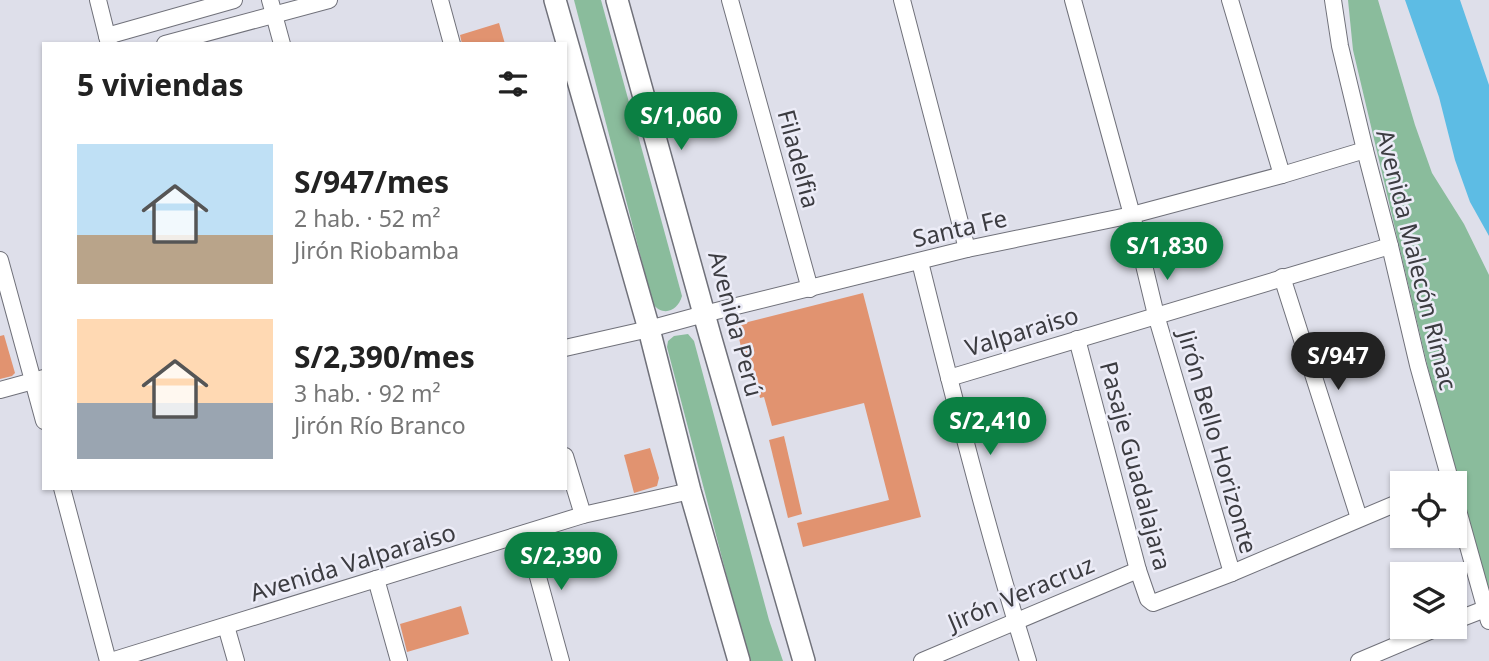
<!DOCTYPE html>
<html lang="es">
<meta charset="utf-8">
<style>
:root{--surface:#fff;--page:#f2f2f2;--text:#222;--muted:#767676;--accent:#0b8043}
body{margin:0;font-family:"Noto Sans",sans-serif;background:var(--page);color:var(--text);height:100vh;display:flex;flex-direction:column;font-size:26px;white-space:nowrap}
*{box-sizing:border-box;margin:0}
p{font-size:23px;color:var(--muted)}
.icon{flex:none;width:38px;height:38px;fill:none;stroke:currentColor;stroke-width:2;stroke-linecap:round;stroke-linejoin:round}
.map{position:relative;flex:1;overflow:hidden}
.details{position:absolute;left:42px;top:42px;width:525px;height:448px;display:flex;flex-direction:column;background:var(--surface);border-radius:0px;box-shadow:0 2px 5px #0004}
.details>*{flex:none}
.fabs{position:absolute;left:1390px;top:471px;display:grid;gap:14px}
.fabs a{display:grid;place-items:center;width:77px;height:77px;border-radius:0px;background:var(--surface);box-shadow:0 2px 5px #0004;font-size:35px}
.price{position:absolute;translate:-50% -60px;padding:0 16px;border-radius:24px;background:var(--accent);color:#fff;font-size:23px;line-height:46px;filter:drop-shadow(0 2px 4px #0008)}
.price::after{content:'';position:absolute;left:50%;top:42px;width:21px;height:16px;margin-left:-10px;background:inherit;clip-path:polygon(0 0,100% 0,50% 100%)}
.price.active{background:#222;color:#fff}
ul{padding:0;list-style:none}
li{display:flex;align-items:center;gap:21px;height:175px;padding:0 35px}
li span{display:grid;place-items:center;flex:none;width:196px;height:140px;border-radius:0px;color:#555}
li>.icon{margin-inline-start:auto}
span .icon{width:84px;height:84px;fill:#fffc;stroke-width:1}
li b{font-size:30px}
h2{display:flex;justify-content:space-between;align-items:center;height:84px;padding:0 35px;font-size:30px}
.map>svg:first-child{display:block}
.green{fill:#8abc9c}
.water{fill:#5dbce4}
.building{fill:#e19370}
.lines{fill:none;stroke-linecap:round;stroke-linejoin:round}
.minor-casing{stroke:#70717a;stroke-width:18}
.secondary-casing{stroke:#70717a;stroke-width:24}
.minor{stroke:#fff;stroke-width:16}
.secondary{stroke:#fff;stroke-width:21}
.labels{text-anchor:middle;stroke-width:5;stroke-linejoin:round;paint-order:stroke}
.street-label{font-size:24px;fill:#3c3c41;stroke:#ececf7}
</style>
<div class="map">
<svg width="1489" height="661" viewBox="0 0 1489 661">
<rect width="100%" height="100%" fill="#dedfea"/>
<g class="green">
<path d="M574 0H601L682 296C678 311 663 317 653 304Z"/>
<polygon points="1348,0 1378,0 1415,125 1432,173 1464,224 1489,275 1489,592 1428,368 1353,50"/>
<polygon points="688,334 694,341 769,620 783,661 749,661 747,654 667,347 668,341 674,336"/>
</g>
<polygon class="water" points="1405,0 1460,0 1489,85 1489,236 1470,202 1455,160 1439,97"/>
<g class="building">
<polygon points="499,23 505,44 462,44 460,35"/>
<polygon points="863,293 921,517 803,547 797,523 889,500 864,403 772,426 764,397 760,398 751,359 744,360 736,325"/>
<polygon points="4,335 15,373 12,376 0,379 0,336"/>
<polygon points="784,436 802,514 788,518 769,440"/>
<polygon points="650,448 659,478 657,486 634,493 624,455"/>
<polygon points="461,606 469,634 407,652 400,624"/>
</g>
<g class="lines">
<defs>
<g id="minor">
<polyline points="98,0 109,44"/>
<polyline points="270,0 282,44"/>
<polyline points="440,0 452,44"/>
<polyline points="730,0 810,289"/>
<polyline points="902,0 967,249"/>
<polyline points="1073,0 1132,215 1156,315 1232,573"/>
<polyline points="1230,0 1282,175"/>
<polyline points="1333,0 1340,46 1365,150 1390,246 1418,365 1451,483"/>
<polyline points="107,36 234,0"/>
<polyline points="165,44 329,0"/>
<polyline points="0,260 44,421"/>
<path d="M920 262C953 395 987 530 1028 661"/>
<polyline points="1282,277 1359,518"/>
<polyline points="1077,339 1138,570 1148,599 1153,603 1232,573 1402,501"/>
<polyline points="565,348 649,329 704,314 967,249 1132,215 1282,175 1365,150"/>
<polyline points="949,378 1390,246"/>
<polyline points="0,390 44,378"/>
<polyline points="565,456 583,515"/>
<polyline points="62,488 108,661"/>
<polyline points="1454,496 1489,621"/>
<polyline points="526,533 561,661"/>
<polyline points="376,579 399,661"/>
<polyline points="1454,621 1485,609"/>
<polyline points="226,626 236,661"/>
<polyline points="111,661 583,515 690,491"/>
<polyline points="922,661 1138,570"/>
<polyline points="1359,661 1442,626"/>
</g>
<g id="secondary">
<polyline points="555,0 649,329 690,491 739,661"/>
<polyline points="617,0 711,339 804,661"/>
</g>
</defs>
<use href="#minor" class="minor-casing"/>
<use href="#secondary" class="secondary-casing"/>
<use href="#minor" class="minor"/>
<use href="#secondary" class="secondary"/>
</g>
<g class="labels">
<g class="street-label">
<text transform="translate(798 159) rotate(75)" y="8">Filadelfia</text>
<text transform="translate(960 229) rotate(-13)" y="8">Santa Fe</text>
<text transform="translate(1416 260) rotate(76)" y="8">Avenida Malecón Rímac</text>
<text transform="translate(735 324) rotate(75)" y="8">Avenida Perú</text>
<text transform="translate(1022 332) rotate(-17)" y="8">Valparaiso</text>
<text transform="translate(1217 442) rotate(74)" y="8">Jirón Bello Horizonte</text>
<text transform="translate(1135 466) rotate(75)" y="8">Pasaje Guadalajara</text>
<text transform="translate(353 563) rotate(-17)" y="8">Avenida Valparaiso</text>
<text transform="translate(1021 594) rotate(-23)" y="8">Jirón Veracruz</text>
</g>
</g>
</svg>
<div class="fabs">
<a><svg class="icon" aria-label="locate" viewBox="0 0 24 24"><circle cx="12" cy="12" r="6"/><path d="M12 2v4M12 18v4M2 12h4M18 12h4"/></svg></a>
<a><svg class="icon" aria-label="layers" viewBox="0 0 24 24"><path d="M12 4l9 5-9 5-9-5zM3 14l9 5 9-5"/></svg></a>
</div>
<b class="price" style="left:681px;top:152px">S/1,060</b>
<b class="price" style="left:1167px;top:282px">S/1,830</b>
<b class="price active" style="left:1338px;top:392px">S/947</b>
<b class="price" style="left:990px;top:457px">S/2,410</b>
<b class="price" style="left:561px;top:592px">S/2,390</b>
<section class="details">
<h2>5 viviendas<svg class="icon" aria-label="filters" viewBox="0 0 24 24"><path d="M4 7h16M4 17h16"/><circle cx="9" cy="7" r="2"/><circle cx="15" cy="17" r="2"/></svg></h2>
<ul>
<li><span style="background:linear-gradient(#bfe0f5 65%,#b9a48a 0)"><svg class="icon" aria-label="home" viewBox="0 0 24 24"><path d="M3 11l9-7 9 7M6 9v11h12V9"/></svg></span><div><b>S/947/mes</b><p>2 hab. · 52 m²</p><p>Jirón Riobamba</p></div></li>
<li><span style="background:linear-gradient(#ffd9b3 60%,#9aa5b1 0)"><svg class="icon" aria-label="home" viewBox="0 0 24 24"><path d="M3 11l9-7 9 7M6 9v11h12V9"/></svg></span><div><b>S/2,390/mes</b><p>3 hab. · 92 m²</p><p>Jirón Río Branco</p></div></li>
</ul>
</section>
</div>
